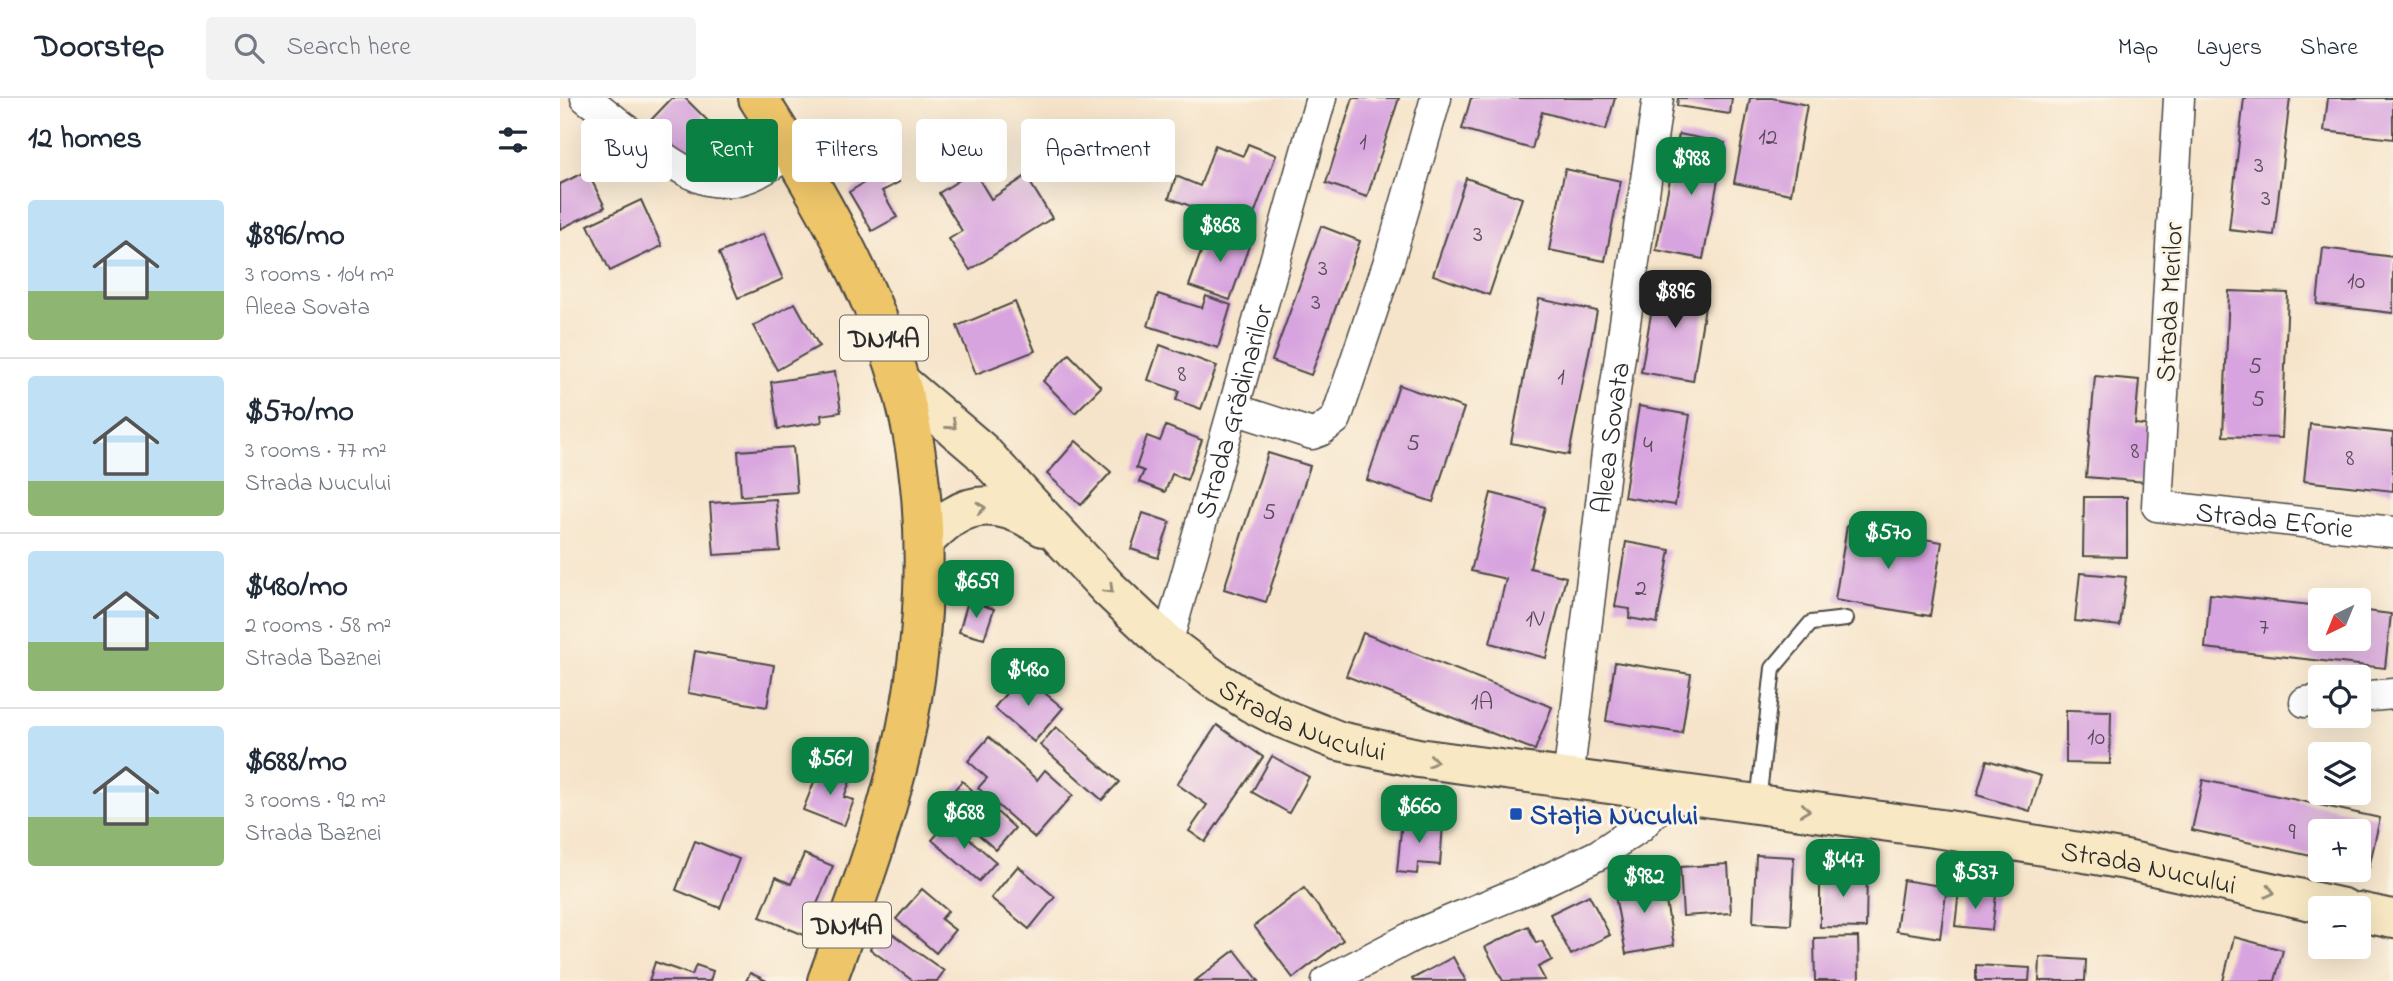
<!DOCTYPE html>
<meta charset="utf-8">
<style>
:root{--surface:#fff;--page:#f2f2f3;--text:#1f2937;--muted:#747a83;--line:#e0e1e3;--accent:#0b8043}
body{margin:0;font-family:"Indie Flower",sans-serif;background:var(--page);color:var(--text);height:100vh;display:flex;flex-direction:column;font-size:26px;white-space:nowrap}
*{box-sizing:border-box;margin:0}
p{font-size:23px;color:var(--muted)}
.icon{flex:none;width:38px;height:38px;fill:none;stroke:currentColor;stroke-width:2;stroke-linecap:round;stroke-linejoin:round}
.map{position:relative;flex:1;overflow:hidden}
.sheet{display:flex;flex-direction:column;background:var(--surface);width:560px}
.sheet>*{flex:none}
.guide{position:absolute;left:21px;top:21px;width:665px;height:63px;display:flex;gap:14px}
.needle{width:46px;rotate:223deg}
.controls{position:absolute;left:1748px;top:490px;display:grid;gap:14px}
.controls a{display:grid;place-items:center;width:63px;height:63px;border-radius:7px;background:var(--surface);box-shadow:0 7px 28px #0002;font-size:35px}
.price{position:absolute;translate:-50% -60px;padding:0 16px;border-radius:14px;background:var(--accent);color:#fff;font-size:23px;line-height:46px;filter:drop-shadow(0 2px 4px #0008)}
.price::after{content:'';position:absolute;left:50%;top:42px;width:21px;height:16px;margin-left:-10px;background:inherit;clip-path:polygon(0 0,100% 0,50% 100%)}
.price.current{background:#222;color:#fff}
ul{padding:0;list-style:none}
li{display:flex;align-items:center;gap:21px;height:175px;padding:0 28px}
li+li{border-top:2px solid var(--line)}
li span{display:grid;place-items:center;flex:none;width:196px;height:140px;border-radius:7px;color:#555}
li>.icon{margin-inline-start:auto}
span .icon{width:84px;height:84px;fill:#fffc;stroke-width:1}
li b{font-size:30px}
h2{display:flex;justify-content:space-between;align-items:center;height:84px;padding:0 28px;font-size:30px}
.chip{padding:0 24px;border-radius:7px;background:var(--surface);box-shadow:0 7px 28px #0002;font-size:24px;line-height:63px}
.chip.current{background:var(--accent);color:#fff}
header{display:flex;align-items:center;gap:42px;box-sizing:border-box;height:98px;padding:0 35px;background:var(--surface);border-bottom:2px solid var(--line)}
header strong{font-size:33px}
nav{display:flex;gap:38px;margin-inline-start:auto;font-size:24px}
.search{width:490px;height:63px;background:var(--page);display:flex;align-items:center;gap:18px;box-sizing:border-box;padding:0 24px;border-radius:7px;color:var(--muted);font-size:26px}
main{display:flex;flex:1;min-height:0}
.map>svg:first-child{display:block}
.building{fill:#d8a4df}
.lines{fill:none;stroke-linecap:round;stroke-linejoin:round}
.lane-casing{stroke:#494743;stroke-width:18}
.street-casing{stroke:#494743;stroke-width:33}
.secondary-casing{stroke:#494743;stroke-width:42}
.primary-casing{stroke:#494743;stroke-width:42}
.lane{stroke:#fff;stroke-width:14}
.street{stroke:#fff;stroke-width:30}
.secondary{stroke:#f8e8c3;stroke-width:38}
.primary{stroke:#eec569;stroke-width:38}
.oneway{stroke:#928a77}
.transit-dot{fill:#1a4fb4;stroke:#fcf5e5;stroke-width:2.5}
.labels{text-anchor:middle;stroke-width:6;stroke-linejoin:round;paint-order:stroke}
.number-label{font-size:24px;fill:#564958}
.shield{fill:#fcf5e5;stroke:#6a6863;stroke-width:2}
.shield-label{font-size:26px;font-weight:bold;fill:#2b2b2b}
.street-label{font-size:28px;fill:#2b2b2b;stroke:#fcf5e5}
.transit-label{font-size:28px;font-weight:bold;fill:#164399;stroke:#fcf5e5;text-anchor:start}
</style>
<header>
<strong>Doorstep</strong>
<div class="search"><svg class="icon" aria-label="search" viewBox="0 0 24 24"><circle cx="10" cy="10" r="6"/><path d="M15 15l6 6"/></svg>Search here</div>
<nav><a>Map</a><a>Layers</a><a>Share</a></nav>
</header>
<main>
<section class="sheet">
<h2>12 homes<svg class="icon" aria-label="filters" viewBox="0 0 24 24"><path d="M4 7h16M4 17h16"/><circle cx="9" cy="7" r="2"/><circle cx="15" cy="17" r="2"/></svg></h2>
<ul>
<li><span style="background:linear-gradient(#bfe0f5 65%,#8fb573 0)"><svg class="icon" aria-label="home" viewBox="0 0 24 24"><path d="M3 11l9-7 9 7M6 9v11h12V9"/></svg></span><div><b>$896/mo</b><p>3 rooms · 104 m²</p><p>Aleea Sovata</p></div></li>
<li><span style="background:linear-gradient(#bfe0f5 75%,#8fb573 0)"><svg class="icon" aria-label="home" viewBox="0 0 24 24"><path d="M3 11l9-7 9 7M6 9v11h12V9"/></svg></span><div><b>$570/mo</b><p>3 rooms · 77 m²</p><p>Strada Nucului</p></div></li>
<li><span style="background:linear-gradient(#bfe0f5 65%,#8fb573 0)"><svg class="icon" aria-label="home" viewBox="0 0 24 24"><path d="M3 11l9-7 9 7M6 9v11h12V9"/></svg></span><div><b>$480/mo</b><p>2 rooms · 58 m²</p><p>Strada Baznei</p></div></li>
<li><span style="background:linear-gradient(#bfe0f5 65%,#8fb573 0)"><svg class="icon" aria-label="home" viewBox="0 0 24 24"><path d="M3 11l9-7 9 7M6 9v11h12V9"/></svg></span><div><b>$688/mo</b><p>3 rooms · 92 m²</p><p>Strada Baznei</p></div></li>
</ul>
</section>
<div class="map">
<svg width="1833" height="883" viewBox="0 0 1833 883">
<rect width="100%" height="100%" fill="#fcf5e5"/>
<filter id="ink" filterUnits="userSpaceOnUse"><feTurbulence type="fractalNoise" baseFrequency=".0143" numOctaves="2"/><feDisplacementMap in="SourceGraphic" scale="14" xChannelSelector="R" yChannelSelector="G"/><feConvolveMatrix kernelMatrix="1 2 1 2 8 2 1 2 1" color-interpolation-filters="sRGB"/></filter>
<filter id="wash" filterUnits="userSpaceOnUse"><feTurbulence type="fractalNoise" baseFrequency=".00686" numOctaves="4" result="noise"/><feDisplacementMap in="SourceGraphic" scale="28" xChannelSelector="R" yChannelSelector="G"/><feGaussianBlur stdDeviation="1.57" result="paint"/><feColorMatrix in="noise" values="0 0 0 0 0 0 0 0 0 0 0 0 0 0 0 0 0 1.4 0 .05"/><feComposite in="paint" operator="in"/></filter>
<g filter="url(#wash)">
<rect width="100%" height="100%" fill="#f6e4ca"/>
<g id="blocks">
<g class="building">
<polygon points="112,0 125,0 155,30 125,60 89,24"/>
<polygon points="793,0 839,0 807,99 766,85"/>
<polygon points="911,0 1055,0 1046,32 982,14 972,51 902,31"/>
<polygon points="1118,0 1172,0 1170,16 1117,8"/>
<polygon points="1190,0 1212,0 1247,7 1231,96 1174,85"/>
<polygon points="1684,0 1730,0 1714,137 1669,132"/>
<polygon points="1768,0 1833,0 1833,41 1764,33"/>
<polygon points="1119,36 1165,45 1143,161 1096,152"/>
<polygon points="688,46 716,57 689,130 609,100 616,78 640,88 655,47 683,58"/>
<polygon points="330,69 339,84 322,93 337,119 312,133 289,94"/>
<polygon points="1005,71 1061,83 1045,163 989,152"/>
<polygon points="27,73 45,109 0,131 0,86"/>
<polygon points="414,73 431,101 466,78 492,120 410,172 389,141 402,133 379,95"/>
<polygon points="906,80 962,100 929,197 873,177"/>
<polygon points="81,102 102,148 50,173 28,127"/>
<polygon points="761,128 800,143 751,277 712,263"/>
<polygon points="649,131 690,145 670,202 629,188"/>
<polygon points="203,136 223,181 178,200 159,155"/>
<polygon points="1763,150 1833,159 1833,215 1757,206"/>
<polygon points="1097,181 1148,190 1133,283 1081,274"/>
<polygon points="1669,193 1728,195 1722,340 1663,338"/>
<polygon points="598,196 642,210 646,198 671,207 658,250 588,228"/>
<polygon points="979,201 1037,213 1009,357 951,345"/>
<polygon points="455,204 475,253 416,276 397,228"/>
<polygon points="235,205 259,248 217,272 193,228"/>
<polygon points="600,247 657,268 641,311 616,302 619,293 588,282"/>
<polygon points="509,256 541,289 515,315 483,283"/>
<polygon points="275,274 281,314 261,317 262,324 218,331 211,284"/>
<polygon points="1535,278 1579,282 1575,326 1591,328 1586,384 1526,379"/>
<polygon points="839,287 904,310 873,404 807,382"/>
<polygon points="1079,308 1130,317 1115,407 1064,399"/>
<polygon points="1750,326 1833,335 1833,393 1744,383"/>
<polygon points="606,328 642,342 627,382 612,376 605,394 579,384 584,373 576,370 587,338 600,343"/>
<polygon points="516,343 551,374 521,407 487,376"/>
<polygon points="233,349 237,394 181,398 178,353"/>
<polygon points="708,355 750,368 706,504 664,491"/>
<polygon points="931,395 985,409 970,470 1006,479 986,560 930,545 946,481 911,473"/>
<polygon points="1524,399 1567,399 1567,459 1523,458"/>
<polygon points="216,401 220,453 154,457 150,405"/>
<polygon points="583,415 610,424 598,460 571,451"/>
<polygon points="1287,428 1382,444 1370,518 1275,502"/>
<polygon points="1066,444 1110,452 1097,525 1069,520 1070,511 1055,509"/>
<polygon points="1520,475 1566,479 1560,528 1515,523"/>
<polygon points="1650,496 1760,508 1760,541 1799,541 1799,512 1831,516 1825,570 1645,550"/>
<polygon points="408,503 434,511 424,541 399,534"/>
<polygon points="803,535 992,609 975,652 786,578"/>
<polygon points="135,553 214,567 207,609 128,595"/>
<polygon points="1055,564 1131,576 1122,635 1046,623"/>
<polygon points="462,576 503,610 474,644 434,610"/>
<polygon points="1506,612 1551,613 1550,666 1506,665"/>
<polygon points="657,627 703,659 645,744 629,733 647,707 617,686"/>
<polygon points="496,629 559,684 542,702 480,647"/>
<polygon points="429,639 477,682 485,672 513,697 475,740 418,690 427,680 408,663"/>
<polygon points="712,658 749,679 729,715 692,694"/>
<polygon points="1427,662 1481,678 1470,713 1417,697"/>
<polygon points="260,669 291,681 284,699 294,702 284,728 243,712"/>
<polygon points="1643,682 1820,720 1809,770 1799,768 1799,733 1760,733 1760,760 1632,732"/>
<polygon points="402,683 455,730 436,752 383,705"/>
<polygon points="842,722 883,726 880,767 858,765 857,776 837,774"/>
<polygon points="389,723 436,764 419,783 372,742"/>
<polygon points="135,743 179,761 160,810 116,792"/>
<polygon points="244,756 273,768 244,837 200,819 216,779 231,786"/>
<polygon points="1196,757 1234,759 1231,827 1193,825"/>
<polygon points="1168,766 1171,815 1123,818 1120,769"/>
<polygon points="458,768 495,799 469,831 431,800"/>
<polygon points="1260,772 1307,773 1306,830 1260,829"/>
<polygon points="1101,777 1114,847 1066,856 1053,787"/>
<polygon points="1343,782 1387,789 1380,840 1336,833"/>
<polygon points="744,790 783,842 733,880 694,828"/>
<polygon points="362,791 388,813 381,821 395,832 376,855 336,821"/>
<polygon points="1399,793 1436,797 1432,832 1395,828"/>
<polygon points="1029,797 1050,837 1011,857 990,816"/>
<polygon points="968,828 976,845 982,843 992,862 978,869 985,882 943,883 925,849"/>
<polygon points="324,830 384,873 377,883 353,883 310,851"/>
<polygon points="1298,839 1299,883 1255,883 1254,840"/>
<polygon points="1674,839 1723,852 1715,883 1663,883"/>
<polygon points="675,852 699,883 635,883"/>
<polygon points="893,859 906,883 853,883 852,881"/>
<polygon points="1480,859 1526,862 1525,883 1479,883"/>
<polygon points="95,864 132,877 136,867 153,873 150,883 89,883"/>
<polygon points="1416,867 1470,870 1469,883 1416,883"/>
<polygon points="190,875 207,883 186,883"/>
</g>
</g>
</g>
<g filter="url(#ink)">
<use href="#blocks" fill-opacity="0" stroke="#494743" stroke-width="2"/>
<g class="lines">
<defs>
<polyline id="lane" points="1198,705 1213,570 1251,525 1286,521"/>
<g id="street">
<path d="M26 0C56 22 113 73 147 82 159 85 173 84 185 80 202 75 217 63 231 53"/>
<path id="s1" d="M1619 0 1597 408 1833 434"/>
<polyline points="674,311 752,336 760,333 776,321 829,163 876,0"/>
<path id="s2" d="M607 546 761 0"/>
<polyline points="1799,599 1833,596"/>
<polyline points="1745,604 1760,602"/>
<path id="s3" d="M1008 682 1052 313 1098 0"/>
<polyline points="767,883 853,838 969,790 1038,757 1080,729 1114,694"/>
</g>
<g id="secondary">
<path id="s4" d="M340 284 421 353 548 490 607 546 655 582 690 604 721 620 779 643 858 660 1388 732 1566 762 1783 810"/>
<path d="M364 443C373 435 383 424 394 418 423 399 457 411 483 429"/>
<polyline points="1799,814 1833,821"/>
</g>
<path id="primary" d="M198 0C254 88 310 183 340 284 378 413 367 569 330 697 313 760 289 822 267 883"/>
</defs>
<use href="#lane" class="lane-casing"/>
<use href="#street" class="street-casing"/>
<use href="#secondary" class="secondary-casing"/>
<use href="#primary" class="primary-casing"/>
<use href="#lane" class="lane"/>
<use href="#street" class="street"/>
<use href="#secondary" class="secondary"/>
<use href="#primary" class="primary"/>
</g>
<defs><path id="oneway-chevron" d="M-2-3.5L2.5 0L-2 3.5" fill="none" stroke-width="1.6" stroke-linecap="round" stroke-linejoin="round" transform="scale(1.75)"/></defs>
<g class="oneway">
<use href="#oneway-chevron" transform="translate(392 327) rotate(41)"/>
<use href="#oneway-chevron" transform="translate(421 410) rotate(-5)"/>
<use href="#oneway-chevron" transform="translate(549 491) rotate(45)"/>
<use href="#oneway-chevron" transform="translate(873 663) rotate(8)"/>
<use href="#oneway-chevron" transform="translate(1245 712) rotate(8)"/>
<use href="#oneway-chevron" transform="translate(1710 794) rotate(13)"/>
</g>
</g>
<rect class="transit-dot" x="949" y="709" width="14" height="14" rx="3.5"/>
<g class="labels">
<g class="number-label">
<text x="1208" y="46">12</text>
<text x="803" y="51">1</text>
<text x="1699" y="74">3</text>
<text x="1706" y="107">3</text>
<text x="918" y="143">3</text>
<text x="763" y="177">3</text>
<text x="1796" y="190">10</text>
<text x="756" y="211">3</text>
<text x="1695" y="275">5</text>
<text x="622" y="283">8</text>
<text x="1001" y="286">1</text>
<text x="1698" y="308">5</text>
<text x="853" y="352">5</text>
<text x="1088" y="354">4</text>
<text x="1575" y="360">8</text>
<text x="1790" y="367">8</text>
<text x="709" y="421">5</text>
<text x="1081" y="497">2</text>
<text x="975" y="528">1V</text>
<text x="1704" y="536">7</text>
<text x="922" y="611">1A</text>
<text x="1536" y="646">10</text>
<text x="1732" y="741">9</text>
</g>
<g class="shield">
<rect x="280" y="217.5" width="88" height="45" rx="5"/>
<rect x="243" y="804.5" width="88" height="45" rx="5"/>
</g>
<g class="shield-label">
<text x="324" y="249">DN14A</text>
<text x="287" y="836">DN14A</text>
</g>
<g class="street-label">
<text transform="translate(1608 204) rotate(-87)" y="10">Strada Merilor</text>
<text dy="10" stroke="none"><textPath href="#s2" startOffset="242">Strada Grădinarilor</textPath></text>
<text dy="10" stroke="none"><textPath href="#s3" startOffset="345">Aleea Sovata</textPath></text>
<text dy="10" stroke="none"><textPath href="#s1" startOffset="527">Strada Eforie</textPath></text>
<text dy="10" stroke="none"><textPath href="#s4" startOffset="532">Strada Nucului</textPath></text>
<text dy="10" stroke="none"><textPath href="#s4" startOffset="1393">Strada Nucului</textPath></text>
</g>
<g class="transit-label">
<text x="970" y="726">Stația Nucului</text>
</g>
</g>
</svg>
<div class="controls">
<a><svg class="needle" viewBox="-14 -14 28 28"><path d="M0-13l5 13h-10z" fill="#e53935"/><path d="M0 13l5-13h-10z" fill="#747a83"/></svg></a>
<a><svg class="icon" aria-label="locate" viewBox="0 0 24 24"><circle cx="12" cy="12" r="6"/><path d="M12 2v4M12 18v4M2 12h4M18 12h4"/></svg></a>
<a><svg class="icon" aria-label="layers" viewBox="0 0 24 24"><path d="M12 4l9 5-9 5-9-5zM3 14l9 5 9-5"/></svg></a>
<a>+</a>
<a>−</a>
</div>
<b class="price" style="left:1131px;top:99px">$988</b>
<b class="price" style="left:660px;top:166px">$868</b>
<b class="price current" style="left:1115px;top:232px">$896</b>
<b class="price" style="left:1328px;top:473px">$570</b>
<b class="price" style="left:416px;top:522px">$659</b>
<b class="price" style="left:468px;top:610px">$480</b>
<b class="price" style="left:270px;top:699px">$561</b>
<b class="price" style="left:859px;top:747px">$660</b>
<b class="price" style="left:404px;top:753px">$688</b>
<b class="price" style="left:1283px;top:801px">$447</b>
<b class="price" style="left:1415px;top:813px">$537</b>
<b class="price" style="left:1084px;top:817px">$982</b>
<div class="guide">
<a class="chip">Buy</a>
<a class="chip current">Rent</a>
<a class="chip">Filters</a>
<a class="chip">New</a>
<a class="chip">Apartment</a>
</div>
</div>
</main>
